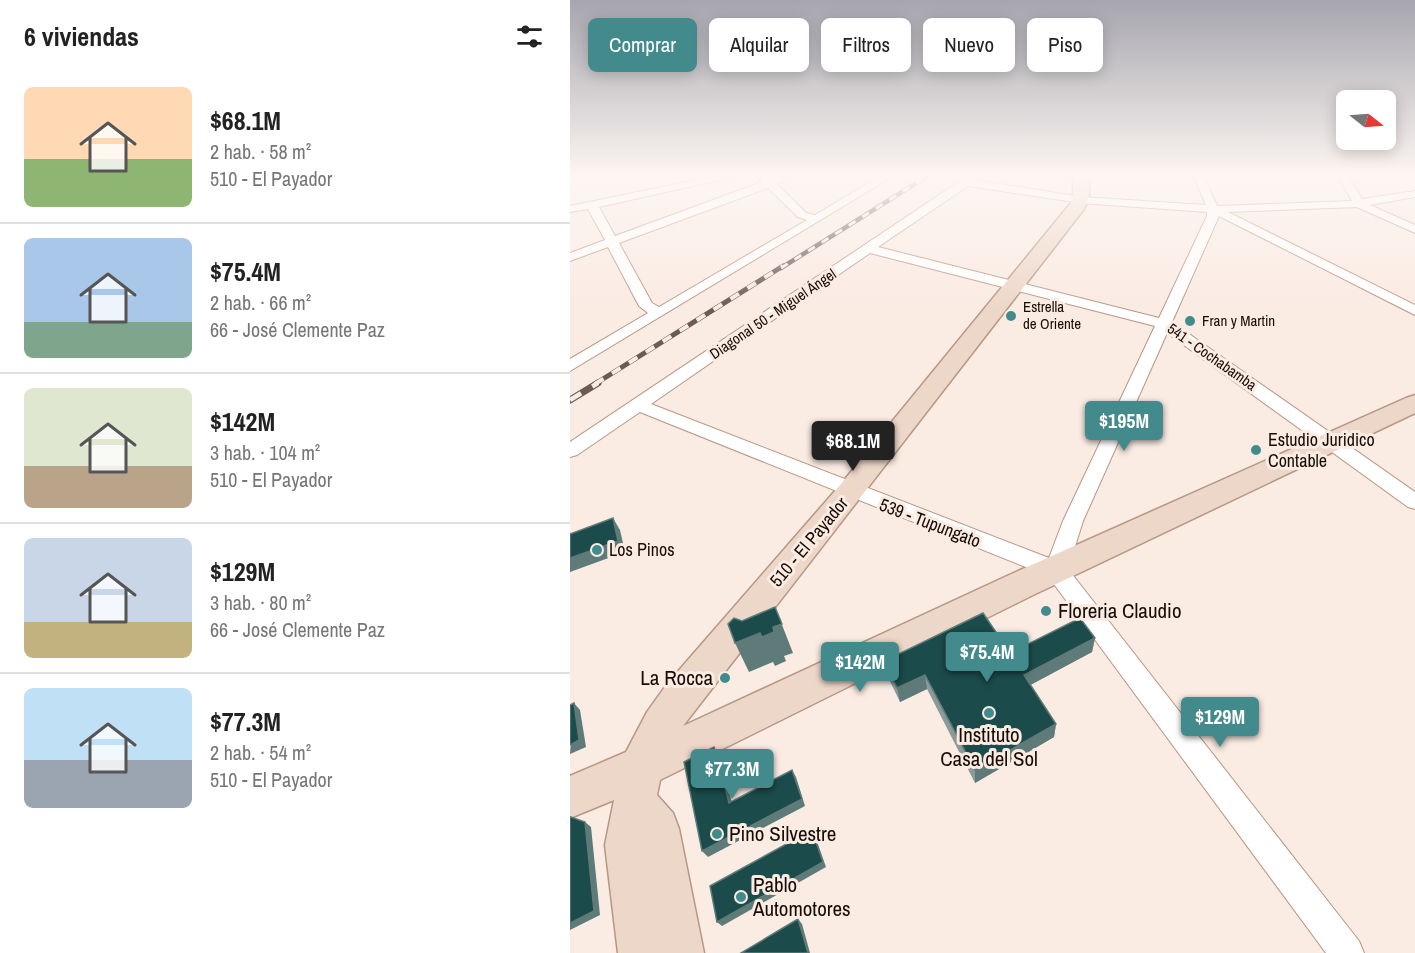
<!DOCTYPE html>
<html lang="es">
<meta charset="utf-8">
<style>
:root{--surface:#fff;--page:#f2f2f2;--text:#222;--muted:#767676;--line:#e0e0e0;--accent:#428a8b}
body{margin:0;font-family:"Archivo Narrow",sans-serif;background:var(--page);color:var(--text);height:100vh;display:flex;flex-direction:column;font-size:22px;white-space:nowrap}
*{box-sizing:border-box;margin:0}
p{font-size:20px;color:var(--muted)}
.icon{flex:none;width:33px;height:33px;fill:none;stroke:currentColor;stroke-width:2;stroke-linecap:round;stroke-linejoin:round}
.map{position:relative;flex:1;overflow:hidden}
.drawer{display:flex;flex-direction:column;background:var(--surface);width:570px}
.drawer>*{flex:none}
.guide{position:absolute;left:18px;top:18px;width:570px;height:54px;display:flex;gap:12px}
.needle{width:39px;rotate:107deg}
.controls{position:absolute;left:766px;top:90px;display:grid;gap:12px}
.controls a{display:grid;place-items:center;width:60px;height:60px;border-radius:9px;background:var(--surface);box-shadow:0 3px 15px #0003;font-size:30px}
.price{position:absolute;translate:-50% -51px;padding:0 14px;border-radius:6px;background:var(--accent);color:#fff;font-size:20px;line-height:39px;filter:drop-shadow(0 2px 3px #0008)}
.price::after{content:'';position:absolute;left:50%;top:36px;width:18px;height:14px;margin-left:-9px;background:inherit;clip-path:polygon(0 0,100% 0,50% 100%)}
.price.active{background:#222;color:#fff}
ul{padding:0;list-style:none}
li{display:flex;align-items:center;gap:18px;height:150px;padding:0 24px}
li+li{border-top:2px solid var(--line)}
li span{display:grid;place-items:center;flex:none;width:168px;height:120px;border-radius:9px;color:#555}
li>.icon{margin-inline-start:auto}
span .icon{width:72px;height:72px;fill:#fffc;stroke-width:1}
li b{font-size:26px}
h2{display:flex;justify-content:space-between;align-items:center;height:72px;padding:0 24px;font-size:26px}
.tag{padding:0 21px;border-radius:9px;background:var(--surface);box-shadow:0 3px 15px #0003;font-size:21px;line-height:54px}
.tag.active{background:var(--accent);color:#fff}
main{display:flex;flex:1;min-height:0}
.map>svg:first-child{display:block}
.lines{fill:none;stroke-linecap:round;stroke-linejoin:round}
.street-casing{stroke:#b89682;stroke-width:2}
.secondary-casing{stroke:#b89682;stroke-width:3}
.street{fill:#fff;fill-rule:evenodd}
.secondary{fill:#edd7c9;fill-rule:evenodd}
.rail-far2-casing{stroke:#695c55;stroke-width:4.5}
.rail-far1-casing{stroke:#695c55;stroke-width:5}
.rail-casing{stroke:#695c55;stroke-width:7}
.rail-far2{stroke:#faebe3;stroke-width:3;stroke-dasharray:8;stroke-linecap:butt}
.rail-far1{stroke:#faebe3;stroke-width:4;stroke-dasharray:10;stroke-linecap:butt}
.rail{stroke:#faebe3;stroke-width:4.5;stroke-dasharray:13;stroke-linecap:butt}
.wall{fill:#8b9b97}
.shaded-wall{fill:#5f7b79}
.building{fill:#1c4b4b;stroke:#5f7b79;stroke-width:1.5}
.poi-dot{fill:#428a8b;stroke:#faebe3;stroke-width:2}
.labels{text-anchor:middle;stroke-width:6;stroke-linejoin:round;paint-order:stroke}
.far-poi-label{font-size:15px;fill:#170c05;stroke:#faebe3;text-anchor:start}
.far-street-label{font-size:15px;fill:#170c05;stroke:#faebe3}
.poi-label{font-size:18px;fill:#170c05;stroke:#faebe3;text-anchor:start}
.street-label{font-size:18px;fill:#170c05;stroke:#faebe3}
.near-poi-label{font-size:21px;fill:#170c05;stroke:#faebe3;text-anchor:start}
</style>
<main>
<section class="drawer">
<h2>6 viviendas<svg class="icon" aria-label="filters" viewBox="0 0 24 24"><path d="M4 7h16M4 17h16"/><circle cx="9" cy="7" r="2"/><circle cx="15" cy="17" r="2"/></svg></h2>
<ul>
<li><span style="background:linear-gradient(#ffd9b3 60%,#8fb573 0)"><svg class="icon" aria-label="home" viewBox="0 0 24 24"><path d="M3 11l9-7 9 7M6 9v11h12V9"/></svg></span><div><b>$68.1M</b><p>2 hab. · 58 m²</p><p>510 - El Payador</p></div></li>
<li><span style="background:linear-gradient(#a9c7e8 70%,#7fa58c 0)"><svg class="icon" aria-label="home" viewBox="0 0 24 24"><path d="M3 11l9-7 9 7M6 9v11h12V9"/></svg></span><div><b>$75.4M</b><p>2 hab. · 66 m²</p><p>66 - José Clemente Paz</p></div></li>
<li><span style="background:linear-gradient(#dfe7d0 65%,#b9a48a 0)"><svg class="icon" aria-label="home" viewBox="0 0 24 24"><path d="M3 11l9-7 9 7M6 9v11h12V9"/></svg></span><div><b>$142M</b><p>3 hab. · 104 m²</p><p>510 - El Payador</p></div></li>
<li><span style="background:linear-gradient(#c9d6e8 70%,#c2b280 0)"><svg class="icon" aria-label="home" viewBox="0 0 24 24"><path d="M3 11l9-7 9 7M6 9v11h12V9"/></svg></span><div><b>$129M</b><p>3 hab. · 80 m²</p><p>66 - José Clemente Paz</p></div></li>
<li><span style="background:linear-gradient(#bfe0f5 60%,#9aa5b1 0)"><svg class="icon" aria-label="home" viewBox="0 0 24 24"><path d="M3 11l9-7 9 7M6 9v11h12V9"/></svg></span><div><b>$77.3M</b><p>2 hab. · 54 m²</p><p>510 - El Payador</p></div></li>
</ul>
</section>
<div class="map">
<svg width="845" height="953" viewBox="0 0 845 953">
<rect width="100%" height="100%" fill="#faebe3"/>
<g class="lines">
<defs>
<g id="street">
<path d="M150 175H172L29 207 45 236 192 182 186 175H197L201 179 211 175H227L207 184 236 213 245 215 312 175H325L0 371V359L78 313 69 306 38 247 0 261V253L35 240 18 209 0 212V206ZM198 188 228 217 237 220 89 307 82 303 49 243Z"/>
<path d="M399 175H411L405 180 511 197 636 205 623 175H633L647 206 782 201 767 175H777L792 199 845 191V197L800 205 845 225V233L787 207 658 212 845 305V315L649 216 602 322 845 492V509L838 507 597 333 513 521 498 569 789 941 794 953H756L478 576 70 412 7 455 0 457V442ZM398 186 511 203 637 212V216L589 318 308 247ZM300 253 585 326 493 521 479 558 81 404Z"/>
</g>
<polygon id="secondary" points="503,175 519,175 519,197 514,209 113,726 437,576 836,398 845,395 845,413 461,596 90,780 87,795 103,813 109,829 134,953 48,953 35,845 44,800 0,818 0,776 56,752 77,712 97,684 271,484 500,204 503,197"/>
</defs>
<use href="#street" class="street-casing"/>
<use href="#secondary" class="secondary-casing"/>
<use href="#street" class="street"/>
<use href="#secondary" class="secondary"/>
<defs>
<polyline id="rail-far2" points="211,268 359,175"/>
<polyline id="rail-far1" points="25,384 213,266"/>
<polyline id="rail" points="0,400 28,383"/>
</defs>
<use href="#rail-far2" class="rail-far2-casing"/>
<use href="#rail-far1" class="rail-far1-casing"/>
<use href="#rail" class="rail-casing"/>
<use href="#rail-far2" class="rail-far2"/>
<use href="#rail-far1" class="rail-far1"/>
<use href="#rail" class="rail"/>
</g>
<polygon class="wall" points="525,638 522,652 460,685 486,724 484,737 405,783 357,689 330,702 317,675 314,661 440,653"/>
<g class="shaded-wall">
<polygon points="43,518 50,530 55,552 0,572 0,558"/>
<polygon points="205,607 223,653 214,656 216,661 205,666 203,662 179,672 165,643 203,627"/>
<polygon points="525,638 522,652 453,689 454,675"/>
<polygon points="355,675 357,689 330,702 327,688"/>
<polygon points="4,703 10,710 16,747 0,754"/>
<polygon points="486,724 484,737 405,783 405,770"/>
<polygon points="144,747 149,755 164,810 159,803"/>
<polygon points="222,770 226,777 235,806 138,857 132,851"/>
<polygon points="15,822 21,827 30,915 0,930 0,923"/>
<polygon points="242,830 245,836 256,867 152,926 147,922"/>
<polygon points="228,919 232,924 240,953 238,953"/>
</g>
<g class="building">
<polygon points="43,518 48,541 0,558 0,534"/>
<polygon points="205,607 212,624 203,627 204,632 192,637 190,633 165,643 158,624 164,618 172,621"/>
<polygon points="413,613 440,653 510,618 525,638 454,675 486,724 405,770 355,675 327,688 314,661"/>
<polygon points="4,703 9,740 0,745 0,705"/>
<polygon points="144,747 159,803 222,770 232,799 132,851 114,762"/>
<polygon points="0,817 1,817 15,822 24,911 0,923"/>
<polygon points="242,830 253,862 147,922 140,886"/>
<polygon points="228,919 238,953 171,953"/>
</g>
<linearGradient id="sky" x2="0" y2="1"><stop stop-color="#a6a5ae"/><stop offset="0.57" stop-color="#fdf6f2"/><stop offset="1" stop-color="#fdf6f2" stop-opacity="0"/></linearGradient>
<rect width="845" height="309" fill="url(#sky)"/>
<g class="poi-dot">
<circle cx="441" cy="316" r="6"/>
<circle cx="620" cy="321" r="6"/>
<circle cx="686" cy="450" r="6"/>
<circle cx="27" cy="550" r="6"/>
<circle cx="476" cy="611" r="6"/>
<circle cx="155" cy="678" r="6"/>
<circle cx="419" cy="713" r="6"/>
<circle cx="147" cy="834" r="6"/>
<circle cx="171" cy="897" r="6"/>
</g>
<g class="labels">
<g class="far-poi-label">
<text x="453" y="312">Estrella<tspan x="453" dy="17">de Oriente</tspan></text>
<text x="632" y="326">Fran y Martin</text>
</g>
<g class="far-street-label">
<text transform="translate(203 314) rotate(-34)" y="5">Diagonal 50 - Miguel Ángel</text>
<text transform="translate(642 357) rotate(35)" y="5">541 - Cochabamba</text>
</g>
<g class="poi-label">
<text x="698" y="446">Estudio Juridico<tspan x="698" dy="21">Contable</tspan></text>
<text x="39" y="556">Los Pinos</text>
</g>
<g class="street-label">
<text transform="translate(360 523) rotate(21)" y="6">539 - Tupungato</text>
<text transform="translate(239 542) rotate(-50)" y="6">510 - El Payador</text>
</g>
<g class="near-poi-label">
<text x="488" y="618">Floreria Claudio</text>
<text x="143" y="685" text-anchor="end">La Rocca</text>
<text x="419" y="742" text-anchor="middle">Instituto<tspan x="419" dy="24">Casa del Sol</tspan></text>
<text x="159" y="841">Pino Silvestre</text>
<text x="183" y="892">Pablo<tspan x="183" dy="24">Automotores</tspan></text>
</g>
</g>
</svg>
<div class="controls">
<a><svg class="needle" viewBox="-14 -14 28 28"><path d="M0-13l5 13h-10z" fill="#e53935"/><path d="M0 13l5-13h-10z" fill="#767676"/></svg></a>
</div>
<b class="price" style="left:554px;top:452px">$195M</b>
<b class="price active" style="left:283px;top:472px">$68.1M</b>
<b class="price" style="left:417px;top:683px">$75.4M</b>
<b class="price" style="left:290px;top:693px">$142M</b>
<b class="price" style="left:650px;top:748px">$129M</b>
<b class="price" style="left:162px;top:800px">$77.3M</b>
<div class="guide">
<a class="tag active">Comprar</a>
<a class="tag">Alquilar</a>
<a class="tag">Filtros</a>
<a class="tag">Nuevo</a>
<a class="tag">Piso</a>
</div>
</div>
</main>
